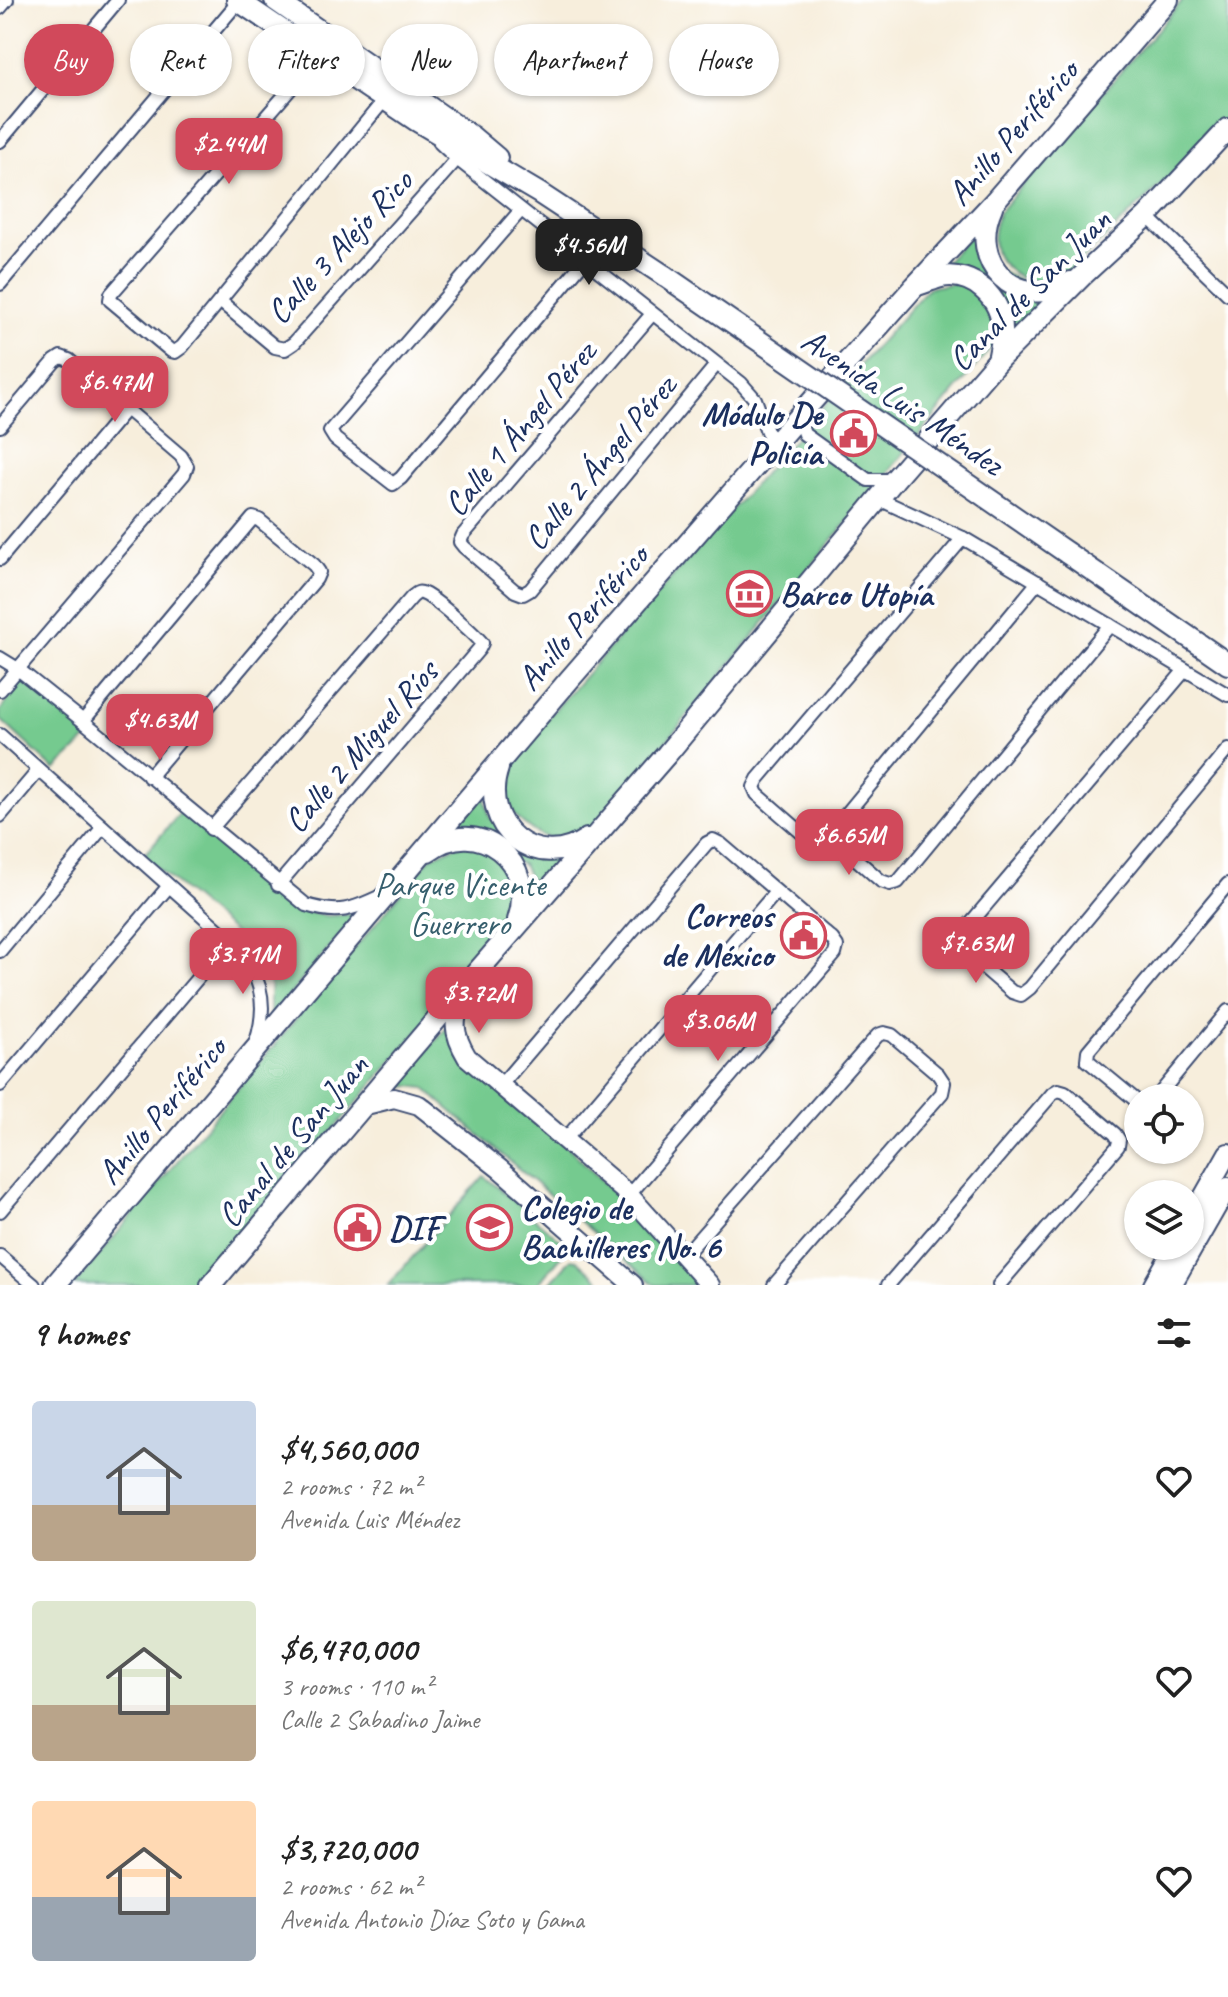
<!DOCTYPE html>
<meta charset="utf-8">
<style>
:root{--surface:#fff;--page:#f6f6f6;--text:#222;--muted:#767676;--accent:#d1495b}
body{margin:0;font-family:Caveat,sans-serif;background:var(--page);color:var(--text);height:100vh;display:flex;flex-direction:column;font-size:30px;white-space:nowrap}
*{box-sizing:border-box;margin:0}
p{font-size:26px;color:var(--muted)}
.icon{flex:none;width:44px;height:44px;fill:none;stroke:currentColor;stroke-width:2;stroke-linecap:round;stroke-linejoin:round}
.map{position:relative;height:1285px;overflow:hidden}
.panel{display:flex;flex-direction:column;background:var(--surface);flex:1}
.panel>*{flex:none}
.banner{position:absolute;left:24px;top:24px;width:800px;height:72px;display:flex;gap:16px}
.tools{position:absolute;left:1124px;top:1084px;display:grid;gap:16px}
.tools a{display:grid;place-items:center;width:80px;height:80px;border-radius:50%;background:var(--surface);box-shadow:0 2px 6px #0004;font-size:40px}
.price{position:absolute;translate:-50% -68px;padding:0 18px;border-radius:16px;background:var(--accent);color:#fff;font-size:26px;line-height:52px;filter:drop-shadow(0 2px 4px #0008)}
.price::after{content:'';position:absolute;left:50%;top:48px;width:24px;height:18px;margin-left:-12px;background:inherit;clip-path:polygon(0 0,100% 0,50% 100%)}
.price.active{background:#222;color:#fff}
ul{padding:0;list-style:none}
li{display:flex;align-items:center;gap:24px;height:200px;padding:0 32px}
li span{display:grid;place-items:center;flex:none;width:224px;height:160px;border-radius:8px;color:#555}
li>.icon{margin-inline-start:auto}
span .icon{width:96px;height:96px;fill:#fffc;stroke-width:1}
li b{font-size:34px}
h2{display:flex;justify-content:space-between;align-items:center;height:96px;padding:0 32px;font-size:34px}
.tag{padding:0 28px;border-radius:36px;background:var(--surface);box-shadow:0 2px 6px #0004;font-size:28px;line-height:72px}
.tag.active{background:var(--accent);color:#fff}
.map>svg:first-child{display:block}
.green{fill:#74ca8f;stroke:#487c76;stroke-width:2}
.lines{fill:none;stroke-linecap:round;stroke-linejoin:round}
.street-casing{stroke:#3c4c71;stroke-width:16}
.secondary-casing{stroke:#3c4c71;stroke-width:22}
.primary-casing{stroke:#3c4c71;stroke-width:24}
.street{stroke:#fff;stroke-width:12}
.secondary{stroke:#fff;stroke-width:18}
.primary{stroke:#fff;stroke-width:20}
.primary-bridge-casing{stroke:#3c4c71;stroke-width:24;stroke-linecap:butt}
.primary-bridge{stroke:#fff;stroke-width:20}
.labels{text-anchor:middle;stroke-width:8;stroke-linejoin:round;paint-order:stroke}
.street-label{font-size:34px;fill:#1b2f5e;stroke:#fff}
.poi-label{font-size:34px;font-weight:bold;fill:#1b2f5e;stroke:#fff;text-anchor:start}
.park-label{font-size:34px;fill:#365e6d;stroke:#fff}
</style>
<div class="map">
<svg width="1228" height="1285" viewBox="0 0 1228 1285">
<rect width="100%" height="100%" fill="#fff"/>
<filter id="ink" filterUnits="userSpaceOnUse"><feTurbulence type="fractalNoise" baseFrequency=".0125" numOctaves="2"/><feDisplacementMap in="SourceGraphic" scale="16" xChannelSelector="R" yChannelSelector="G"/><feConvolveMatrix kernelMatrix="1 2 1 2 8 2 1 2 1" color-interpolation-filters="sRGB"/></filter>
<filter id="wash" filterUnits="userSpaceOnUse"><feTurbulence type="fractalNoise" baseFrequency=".006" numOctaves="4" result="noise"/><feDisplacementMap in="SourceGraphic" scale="32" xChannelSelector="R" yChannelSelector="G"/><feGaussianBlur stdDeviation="1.8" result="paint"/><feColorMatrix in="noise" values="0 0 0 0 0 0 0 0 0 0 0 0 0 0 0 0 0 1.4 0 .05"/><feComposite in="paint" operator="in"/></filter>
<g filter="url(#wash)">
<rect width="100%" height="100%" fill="#f7eedc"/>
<g class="green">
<path d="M1183 0H1228V114L1183 164 1063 277 1032 284C999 266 984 252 999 212Z"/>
<polygon points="979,226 980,261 1052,297 1006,342 1005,305 935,273"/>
<path d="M954 283 968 287 995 317 994 344 598 824C574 839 552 847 528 827 519 820 512 814 509 802 504 788 510 772 513 757L928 288Z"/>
<polygon points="23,678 91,735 55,770 0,719 0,711"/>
<polygon points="484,795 490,818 563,858 536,891 523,865 451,829"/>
<polygon points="182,811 299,910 327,916 358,914 270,1018 270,985 259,954 143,856"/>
<polygon points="470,840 517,875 513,921 200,1285 74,1285 431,857"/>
<polygon points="447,1027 707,1285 655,1285 424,1088 409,1086 394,1089"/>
<polygon points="484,1176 569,1247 537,1285 388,1285"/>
<polygon points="571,1259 577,1260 605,1285 548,1285"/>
</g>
</g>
<g filter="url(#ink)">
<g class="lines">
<defs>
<g id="street">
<polyline points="0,8 7,0"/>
<polyline points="320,55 111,294 110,300 171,351 175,352 182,347 385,99"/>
<polyline points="0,141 118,0"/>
<polyline points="440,143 457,159 741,383 755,399 772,445"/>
<polyline points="521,210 330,431 335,439 393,484 401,478 585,260"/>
<polyline points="1147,216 1228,294"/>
<polyline points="0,284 239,1"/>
<polyline points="221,302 275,347 285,349 294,343 457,159"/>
<polyline points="652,314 463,535 460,542 464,547 515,591 523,594 530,590 716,365"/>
<polyline points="798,417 804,434 868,480 894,480"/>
<polyline points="0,426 55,361 61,357 69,360 181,456 187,466 184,474 0,690"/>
<polyline points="879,499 963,538 1228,695"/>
<polyline points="963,538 758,779 754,787 757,794 810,840 818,843 829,835 1038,582"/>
<polyline points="0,559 126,409"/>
<path d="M0 658 18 669 83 721 306 905C338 915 352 910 381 896"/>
<polyline points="1185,670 963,932 958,941 962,949 1012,992 1021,995 1030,988 1228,749"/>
<polyline points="83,721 253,518 259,520 314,565 319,572 316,579 149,777"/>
<path d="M0 735 230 940C259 972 270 999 256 1042"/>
<polyline points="0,816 39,770"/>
<path d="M211 829 412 597C417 593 418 591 424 594 434 598 474 633 482 643L479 649 278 885"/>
<polyline points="829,835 881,881 890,884 898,882 1110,625"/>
<polyline points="0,951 103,827"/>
<polyline points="0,1085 168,887"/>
<polyline points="500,1086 707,843 713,840 721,844 832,939 837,946 835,954 629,1195"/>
<polyline points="1156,1098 1228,1011"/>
<polyline points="1138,1102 1087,1060 1088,1051 1228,884"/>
<polyline points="564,1141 776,892"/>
<polyline points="0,1211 230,940"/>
<polyline points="0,1256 34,1285"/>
<polyline points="683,1257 878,1035 884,1033 892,1035 938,1074 944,1083 942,1093 774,1285"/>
<polyline points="888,1285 1053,1093 1058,1090 1065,1092 1115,1134 1119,1140 1118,1146 999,1285"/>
</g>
<g id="secondary">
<path d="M463 989C455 1019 450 1029 467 1057L629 1195 710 1285"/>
<polyline points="362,1106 394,1098 419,1105 500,1169 633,1285"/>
<polyline points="1190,1220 1228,1153"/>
<polyline points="1153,1285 1175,1246"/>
<polyline points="1172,1285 1228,1187"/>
</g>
<g id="primary">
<polyline points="237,0 417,121 539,193 665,276"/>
<polyline points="275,0 471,136 497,158"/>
<path d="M992 207C967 263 1017 313 1071 282"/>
<path d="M917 285C925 283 933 279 941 277 972 271 1002 298 1002 329 1003 339 1000 350 998 360"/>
<polyline points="1067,553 1228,664"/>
<path d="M498 768C478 826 536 874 587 839"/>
<path d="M428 851C479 813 538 863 518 920"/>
<polyline points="55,1285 569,680 798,417 915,286 993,203 1168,0"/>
<polyline points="211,1285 464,987 667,754 894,480 998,360 1082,276 1147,216 1228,129"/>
</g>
</defs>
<use href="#street" class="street-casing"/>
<use href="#secondary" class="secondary-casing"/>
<use href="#primary" class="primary-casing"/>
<use href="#street" class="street"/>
<use href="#secondary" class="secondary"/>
<use href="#primary" class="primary"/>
<defs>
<polyline id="primary-bridge" points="665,276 1067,553"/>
</defs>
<use href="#primary-bridge" class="primary-bridge-casing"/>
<use href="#primary-bridge" class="primary-bridge"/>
</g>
</g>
<defs>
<symbol id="civic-ring" viewBox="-11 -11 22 22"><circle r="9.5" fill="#fff" stroke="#d1495b" stroke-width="1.5"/><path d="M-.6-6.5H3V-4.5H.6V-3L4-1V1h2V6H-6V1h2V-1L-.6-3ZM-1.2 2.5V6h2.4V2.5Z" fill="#d1495b"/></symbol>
<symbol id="museum-ring" viewBox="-11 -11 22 22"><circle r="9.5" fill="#fff" stroke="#d1495b" stroke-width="1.5"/><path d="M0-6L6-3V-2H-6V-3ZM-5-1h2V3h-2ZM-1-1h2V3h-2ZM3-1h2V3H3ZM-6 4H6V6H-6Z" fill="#d1495b"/></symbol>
<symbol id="university-ring" viewBox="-11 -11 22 22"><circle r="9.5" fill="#fff" stroke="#d1495b" stroke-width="1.5"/><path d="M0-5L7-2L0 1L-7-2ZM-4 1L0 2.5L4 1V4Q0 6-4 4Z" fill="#d1495b"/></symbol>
</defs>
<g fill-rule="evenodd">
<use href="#civic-ring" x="828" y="408" width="51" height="51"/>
<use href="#museum-ring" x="724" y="568" width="51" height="51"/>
<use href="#civic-ring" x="778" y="910" width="51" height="51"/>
<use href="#civic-ring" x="332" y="1202" width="51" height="51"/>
<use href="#university-ring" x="464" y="1202" width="51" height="51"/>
</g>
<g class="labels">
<g class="street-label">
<text transform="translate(1012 132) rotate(-49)" y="12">Anillo Periférico</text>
<text transform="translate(339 246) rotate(-47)" y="12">Calle 3 Alejo Rico</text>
<text transform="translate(1029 289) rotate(-45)" y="12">Canal de San Juan</text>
<text transform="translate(903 401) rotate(34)" y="12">Avenida Luis Méndez</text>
<text transform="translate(519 428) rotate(-50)" y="12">Calle 1 Ángel Pérez</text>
<text transform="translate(599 462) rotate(-50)" y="12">Calle 2 Ángel Pérez</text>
<text transform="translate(582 617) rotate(-49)" y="12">Anillo Periférico</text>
<text transform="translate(360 746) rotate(-49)" y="12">Calle 2 Miguel Ríos</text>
<text transform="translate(161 1110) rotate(-50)" y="12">Anillo Periférico</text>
<text transform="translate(292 1140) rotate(-50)" y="12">Canal de San Juan</text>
</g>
<g class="poi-label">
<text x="822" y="425" text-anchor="end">Módulo De<tspan x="822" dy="39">Policía</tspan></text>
<text x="780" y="605">Barco Utopía</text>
<text x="773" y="927" text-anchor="end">Correos<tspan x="773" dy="39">de México</tspan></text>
<text x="521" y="1219">Colegio de<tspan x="521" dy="39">Bachilleres No. 6</tspan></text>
<text x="389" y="1239">DIF</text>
</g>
<g class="park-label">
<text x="460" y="896">Parque Vicente<tspan x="460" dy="39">Guerrero</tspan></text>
</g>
</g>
</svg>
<div class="tools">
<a><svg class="icon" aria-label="locate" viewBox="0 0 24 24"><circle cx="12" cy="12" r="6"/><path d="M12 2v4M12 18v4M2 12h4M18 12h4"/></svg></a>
<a><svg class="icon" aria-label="layers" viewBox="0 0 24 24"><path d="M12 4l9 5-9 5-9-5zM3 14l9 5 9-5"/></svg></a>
</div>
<b class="price" style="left:229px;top:186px">$2.44M</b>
<b class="price active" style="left:589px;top:287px">$4.56M</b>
<b class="price" style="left:115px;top:424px">$6.47M</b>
<b class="price" style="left:160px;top:762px">$4.63M</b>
<b class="price" style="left:849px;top:877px">$6.65M</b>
<b class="price" style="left:976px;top:985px">$7.63M</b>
<b class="price" style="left:243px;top:996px">$3.71M</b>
<b class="price" style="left:479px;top:1035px">$3.72M</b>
<b class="price" style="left:718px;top:1063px">$3.06M</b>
<div class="banner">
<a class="tag active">Buy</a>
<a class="tag">Rent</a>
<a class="tag">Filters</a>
<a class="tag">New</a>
<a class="tag">Apartment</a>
<a class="tag">House</a>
</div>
</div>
<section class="panel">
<h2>9 homes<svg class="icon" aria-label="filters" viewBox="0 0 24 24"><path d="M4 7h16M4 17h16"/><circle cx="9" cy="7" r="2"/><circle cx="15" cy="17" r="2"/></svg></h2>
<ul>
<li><span style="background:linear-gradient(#c9d6e8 65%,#b9a48a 0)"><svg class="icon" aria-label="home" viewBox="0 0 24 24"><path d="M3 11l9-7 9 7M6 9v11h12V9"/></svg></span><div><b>$4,560,000</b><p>2 rooms · 72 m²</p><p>Avenida Luis Méndez</p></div><svg class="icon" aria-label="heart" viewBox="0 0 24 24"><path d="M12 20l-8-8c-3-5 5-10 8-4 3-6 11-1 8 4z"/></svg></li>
<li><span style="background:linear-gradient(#dfe7d0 65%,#b9a48a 0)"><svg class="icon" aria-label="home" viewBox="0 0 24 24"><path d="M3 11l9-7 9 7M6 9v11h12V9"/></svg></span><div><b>$6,470,000</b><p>3 rooms · 110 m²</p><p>Calle 2 Sabadino Jaime</p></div><svg class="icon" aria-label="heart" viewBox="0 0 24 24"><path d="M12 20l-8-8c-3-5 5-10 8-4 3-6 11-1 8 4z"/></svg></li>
<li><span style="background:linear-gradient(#ffd9b3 60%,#9aa5b1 0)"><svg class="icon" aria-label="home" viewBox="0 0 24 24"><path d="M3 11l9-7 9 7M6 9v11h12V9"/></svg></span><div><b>$3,720,000</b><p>2 rooms · 62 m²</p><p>Avenida Antonio Díaz Soto y Gama</p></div><svg class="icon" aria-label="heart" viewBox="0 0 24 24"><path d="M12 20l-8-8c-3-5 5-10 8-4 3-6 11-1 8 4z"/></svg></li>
</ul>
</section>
